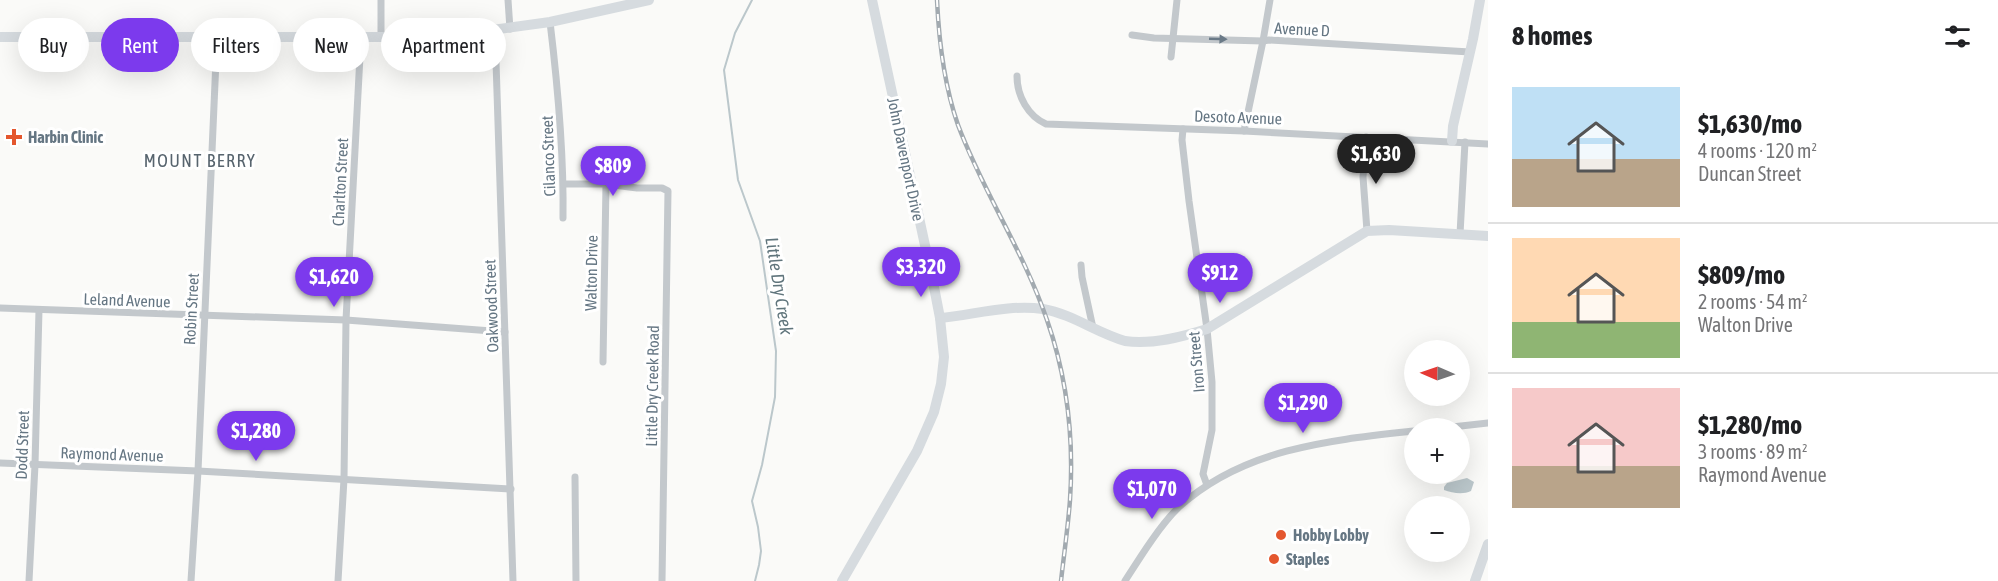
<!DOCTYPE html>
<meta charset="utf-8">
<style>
:root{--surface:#fff;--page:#f6f6f6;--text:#202124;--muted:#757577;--line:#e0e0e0;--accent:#7c3aed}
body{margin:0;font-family:"Asap Condensed",sans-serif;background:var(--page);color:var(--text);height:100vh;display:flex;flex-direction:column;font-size:22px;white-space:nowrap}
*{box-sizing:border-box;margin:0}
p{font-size:20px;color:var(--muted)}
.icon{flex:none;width:33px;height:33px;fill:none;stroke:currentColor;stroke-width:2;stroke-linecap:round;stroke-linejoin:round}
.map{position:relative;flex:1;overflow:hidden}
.side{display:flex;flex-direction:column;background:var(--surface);width:510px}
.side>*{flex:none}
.top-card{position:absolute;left:18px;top:18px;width:570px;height:54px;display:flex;gap:12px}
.needle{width:39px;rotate:272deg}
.tools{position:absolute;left:1404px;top:340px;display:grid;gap:12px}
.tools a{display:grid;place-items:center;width:66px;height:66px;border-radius:50%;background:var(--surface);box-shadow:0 6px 24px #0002;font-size:30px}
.price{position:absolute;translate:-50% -51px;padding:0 14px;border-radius:21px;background:var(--accent);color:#fff;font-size:20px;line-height:39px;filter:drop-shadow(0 2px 3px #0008)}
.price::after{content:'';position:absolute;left:50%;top:36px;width:18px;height:14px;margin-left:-9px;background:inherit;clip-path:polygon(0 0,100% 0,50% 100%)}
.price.selected{background:#222;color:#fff}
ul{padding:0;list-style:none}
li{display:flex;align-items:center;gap:18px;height:150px;padding:0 24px}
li+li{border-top:2px solid var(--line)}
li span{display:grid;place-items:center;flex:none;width:168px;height:120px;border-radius:0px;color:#555}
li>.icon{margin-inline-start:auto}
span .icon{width:72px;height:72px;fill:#fffc;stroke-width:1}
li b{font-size:26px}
h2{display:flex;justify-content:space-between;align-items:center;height:72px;padding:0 24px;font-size:26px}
.tag{padding:0 21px;border-radius:27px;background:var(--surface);box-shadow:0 6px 24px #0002;font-size:21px;line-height:54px}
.tag.selected{background:var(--accent);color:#fff}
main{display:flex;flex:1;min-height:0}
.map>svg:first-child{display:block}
.water{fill:#bbc7cb}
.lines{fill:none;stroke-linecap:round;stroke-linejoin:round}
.stream{stroke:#bbc7cb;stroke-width:2}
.street{stroke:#c3c8cc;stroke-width:7}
.secondary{stroke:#d6dbdf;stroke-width:10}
.primary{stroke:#d6dbdf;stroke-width:10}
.rail-casing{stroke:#a2aab0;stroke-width:4.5}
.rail{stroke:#fff;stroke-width:2;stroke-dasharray:7;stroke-linecap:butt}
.oneway{fill:#6a7a87}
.poi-dot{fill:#e4572e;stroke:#fff;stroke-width:2}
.labels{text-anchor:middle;stroke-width:6;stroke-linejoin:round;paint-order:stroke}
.street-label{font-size:16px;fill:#657683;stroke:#fff}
.poi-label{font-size:16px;font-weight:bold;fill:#657683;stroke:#fff;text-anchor:start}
.neighbourhood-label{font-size:18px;letter-spacing:1.5px;fill:#57646e;stroke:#fff}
.water-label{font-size:18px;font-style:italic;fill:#60757c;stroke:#fff}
</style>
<main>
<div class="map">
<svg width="1488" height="581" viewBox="0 0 1488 581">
<rect width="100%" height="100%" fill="#fafaf8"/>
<path class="water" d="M1467 478 1474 482 1471 491C1463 495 1452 493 1444 490V487L1447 483Z"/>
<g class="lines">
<polyline class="stream" points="752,0 735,33 724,70 738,180 760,241 776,351 775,397 762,465 752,501 758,527 761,551 759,565 755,581"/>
<g class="street">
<polyline points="381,0 381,37"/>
<polyline points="508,0 510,29"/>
<path d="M550 22C558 88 564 152 563 218"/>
<polyline points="495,31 513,581"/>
<polyline points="1132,35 1154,38 1263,41 1269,40 1470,52"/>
<polyline points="1171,57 1177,0"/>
<path d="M1017 76C1017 96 1028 116 1046 124L1244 131 1488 144"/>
<polyline points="1183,129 1182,140 1189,201 1207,329 1212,382 1212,430 1203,474 1207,485"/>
<polyline points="1244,131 1263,41 1270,0"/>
<polyline points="1366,137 1363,177 1367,231"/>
<polyline points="564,184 606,184 637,188 662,188 668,191 662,581"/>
<polyline points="1460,234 1465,142"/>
<polyline points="1081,265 1082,277 1093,328"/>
<polyline points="0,308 346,320 505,332"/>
<polyline points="603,362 606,184"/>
<polyline points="1434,429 1488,423"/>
<polyline points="0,463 198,471 511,489"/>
<polyline points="575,477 576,581"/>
<polyline points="29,581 35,465 39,310"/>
<polyline points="191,581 198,471 217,37"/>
<polyline points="338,581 344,479 346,320 361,37"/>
<path d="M1125 581C1139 559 1160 525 1179 507 1244 448 1332 440 1414 431"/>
</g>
<g class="secondary">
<polyline points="1452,141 1453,126 1473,39 1480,0"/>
<path d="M940 318C973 315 1009 304 1043 309 1072 314 1097 333 1125 341 1152 345 1182 337 1207 329L1367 231 1389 230 1488 236"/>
<polyline points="842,581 917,451 934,412 941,384 944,357 940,318 934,287 872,0"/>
</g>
<g class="primary">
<polyline points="0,37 381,37 448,36 550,22 649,0"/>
<polyline points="1475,581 1488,544"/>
</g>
<defs>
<path id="rail" d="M937 0C939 43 944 85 958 125 983 192 1024 252 1047 320 1067 377 1074 439 1070 500 1068 527 1064 554 1061 581"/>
</defs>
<use href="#rail" class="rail-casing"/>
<use href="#rail" class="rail"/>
</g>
<defs><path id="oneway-solid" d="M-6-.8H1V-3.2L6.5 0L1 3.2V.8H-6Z" transform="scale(1.5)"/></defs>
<use class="oneway" href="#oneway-solid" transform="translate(1218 39) rotate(2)"/>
<g class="poi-dot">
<path d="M11 128h6v6h6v6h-6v6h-6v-6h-6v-6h6z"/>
<circle cx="1281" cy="535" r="6"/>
<circle cx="1274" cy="559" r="6"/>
</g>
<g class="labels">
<g class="street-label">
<text transform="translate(1302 29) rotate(3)" y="6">Avenue D</text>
<text transform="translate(1238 117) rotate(2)" y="6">Desoto Avenue</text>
<text transform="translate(548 156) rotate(-92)" y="6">Cilanco Street</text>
<text transform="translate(906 159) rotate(78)" y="6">John Davenport Drive</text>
<text transform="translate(340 182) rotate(-87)" y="6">Charlton Street</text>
<text transform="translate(591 273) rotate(-89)" y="6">Walton Drive</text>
<text transform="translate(127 300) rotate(2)" y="6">Leland Avenue</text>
<text transform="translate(491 306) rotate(-92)" y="6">Oakwood Street</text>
<text transform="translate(191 309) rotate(-87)" y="6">Robin Street</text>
<text transform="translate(1196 362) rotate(-95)" y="6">Iron Street</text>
<text transform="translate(652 386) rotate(-89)" y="6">Little Dry Creek Road</text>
<text transform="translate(22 445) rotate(-88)" y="6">Dodd Street</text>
<text transform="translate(112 454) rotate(2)" y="6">Raymond Avenue</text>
</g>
<g class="poi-label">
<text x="28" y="143">Harbin Clinic</text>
<text x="1293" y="541">Hobby Lobby</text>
<text x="1286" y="565">Staples</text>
</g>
<g class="neighbourhood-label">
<text x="200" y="167">MOUNT BERRY</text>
</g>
<g class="water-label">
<text transform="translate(779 286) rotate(81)" y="6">Little Dry Creek</text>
</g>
</g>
</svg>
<div class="tools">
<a><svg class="needle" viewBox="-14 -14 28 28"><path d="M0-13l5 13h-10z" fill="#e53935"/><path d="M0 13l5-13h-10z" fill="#757577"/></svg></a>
<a>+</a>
<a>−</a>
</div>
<b class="price selected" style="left:1376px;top:185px">$1,630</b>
<b class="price" style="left:613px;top:197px">$809</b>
<b class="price" style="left:921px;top:298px">$3,320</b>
<b class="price" style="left:1220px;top:304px">$912</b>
<b class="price" style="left:334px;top:308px">$1,620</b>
<b class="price" style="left:1303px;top:434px">$1,290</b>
<b class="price" style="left:256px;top:462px">$1,280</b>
<b class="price" style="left:1152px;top:520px">$1,070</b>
<div class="top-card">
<a class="tag">Buy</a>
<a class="tag selected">Rent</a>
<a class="tag">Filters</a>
<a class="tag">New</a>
<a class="tag">Apartment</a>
</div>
</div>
<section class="side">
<h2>8 homes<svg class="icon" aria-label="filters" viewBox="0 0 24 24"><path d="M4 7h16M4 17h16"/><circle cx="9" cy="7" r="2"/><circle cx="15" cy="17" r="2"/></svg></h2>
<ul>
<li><span style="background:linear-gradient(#bfe0f5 60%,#b9a48a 0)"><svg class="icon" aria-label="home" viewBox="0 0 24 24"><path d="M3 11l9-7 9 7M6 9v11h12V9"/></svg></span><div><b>$1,630/mo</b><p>4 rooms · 120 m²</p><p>Duncan Street</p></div></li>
<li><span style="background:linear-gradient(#ffd9b3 70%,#8fb573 0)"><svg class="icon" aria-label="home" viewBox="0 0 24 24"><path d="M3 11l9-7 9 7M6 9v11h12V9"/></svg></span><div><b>$809/mo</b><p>2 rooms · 54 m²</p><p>Walton Drive</p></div></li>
<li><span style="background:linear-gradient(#f6c9c9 65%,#b9a48a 0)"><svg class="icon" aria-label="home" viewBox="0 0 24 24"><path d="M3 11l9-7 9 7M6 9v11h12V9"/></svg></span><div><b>$1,280/mo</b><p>3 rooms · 89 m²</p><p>Raymond Avenue</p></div></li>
</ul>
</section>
</main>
